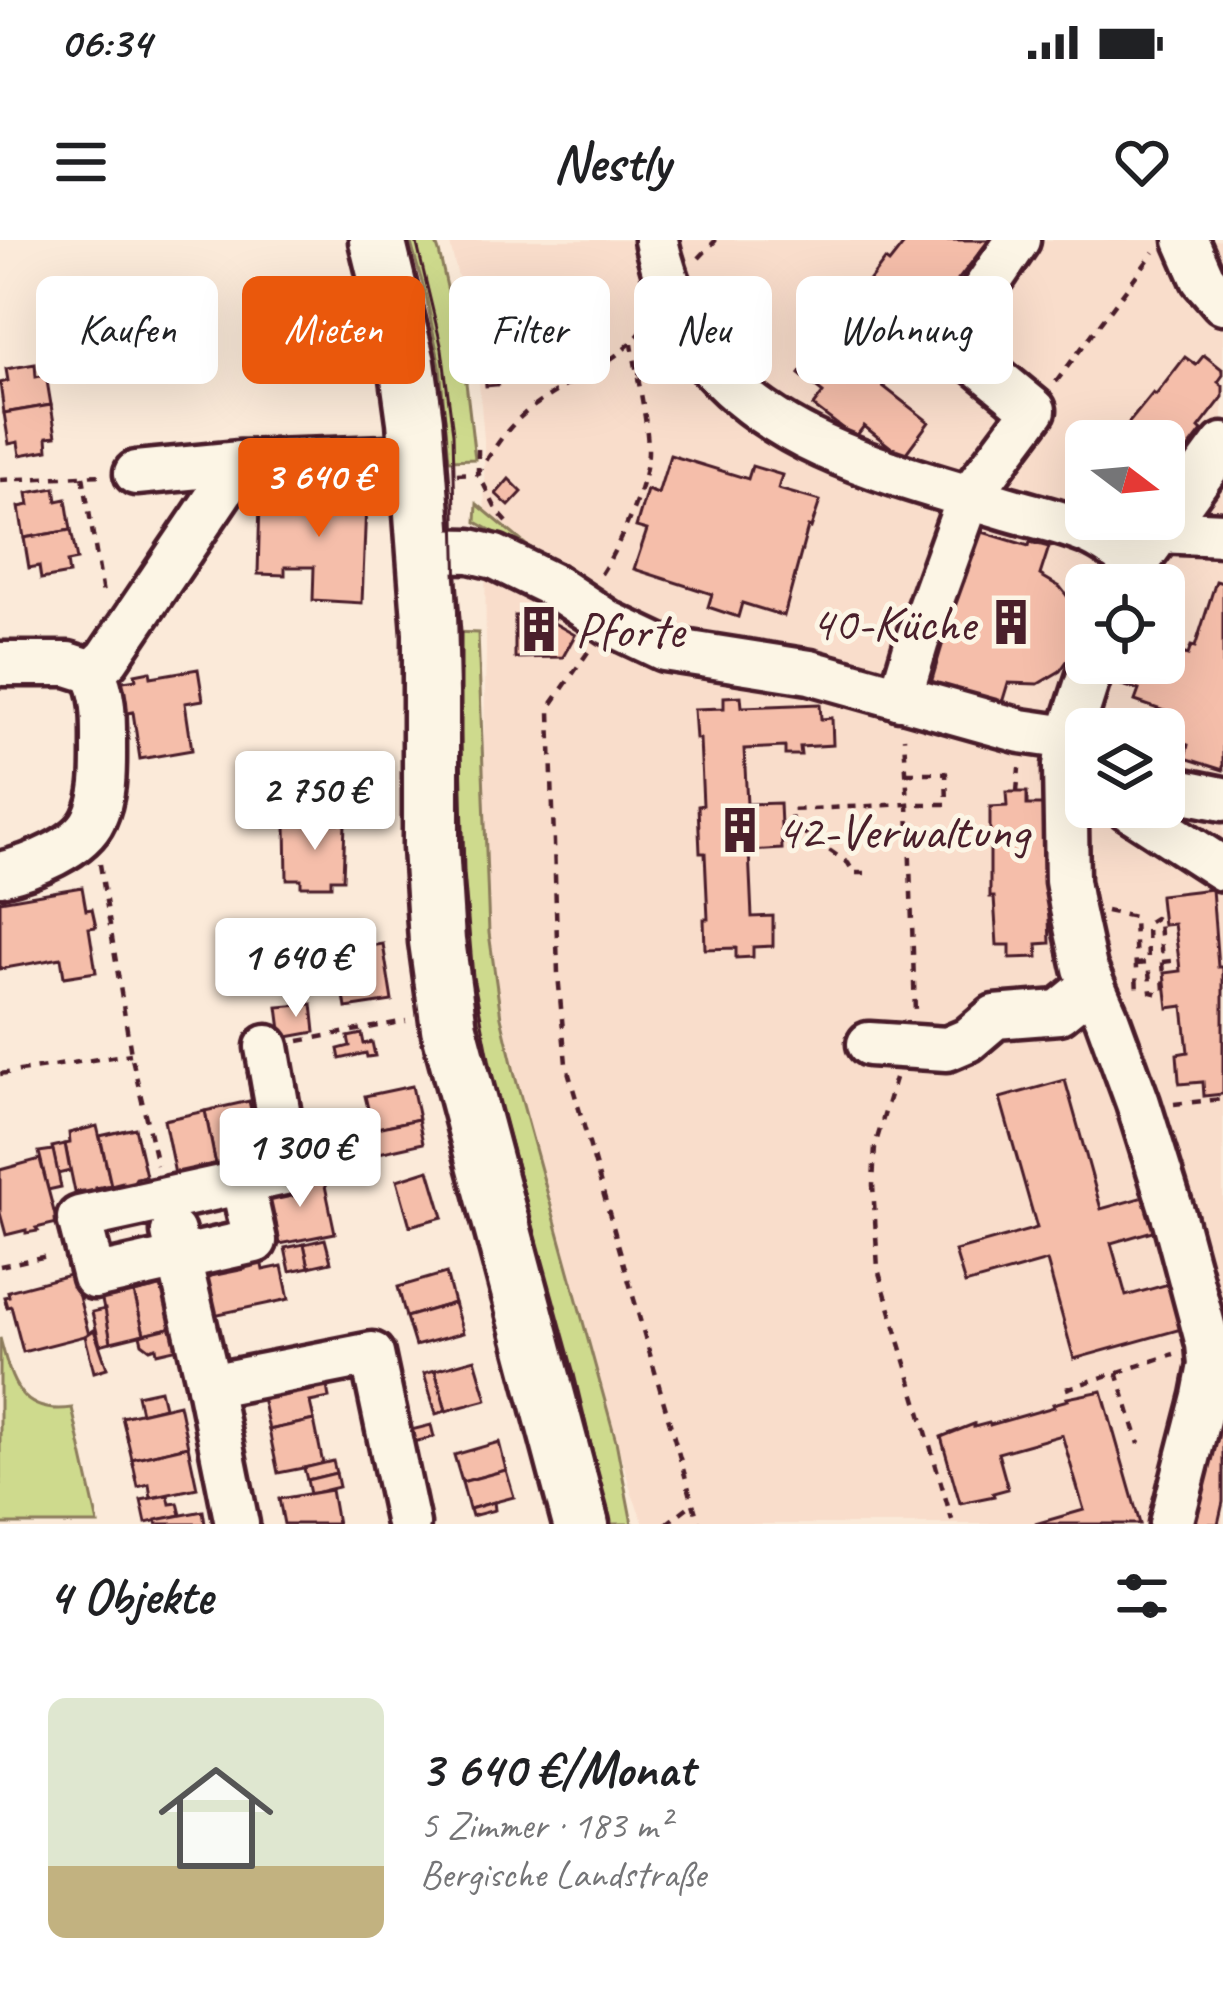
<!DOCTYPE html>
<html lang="de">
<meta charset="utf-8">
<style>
:root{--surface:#fff;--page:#f2f2f2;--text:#202124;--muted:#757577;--line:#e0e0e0;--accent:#ea580c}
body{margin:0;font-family:Caveat,sans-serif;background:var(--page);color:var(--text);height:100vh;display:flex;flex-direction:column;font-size:45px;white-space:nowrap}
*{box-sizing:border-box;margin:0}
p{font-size:39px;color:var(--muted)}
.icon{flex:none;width:66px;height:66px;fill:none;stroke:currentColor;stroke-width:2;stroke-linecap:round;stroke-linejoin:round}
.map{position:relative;height:1284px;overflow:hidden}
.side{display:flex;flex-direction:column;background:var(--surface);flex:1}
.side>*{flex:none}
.guide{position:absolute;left:36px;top:36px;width:1152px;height:108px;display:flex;gap:24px}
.needle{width:78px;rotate:106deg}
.controls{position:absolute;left:1065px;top:180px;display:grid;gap:24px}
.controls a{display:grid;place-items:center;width:120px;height:120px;border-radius:18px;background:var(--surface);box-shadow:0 12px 48px #0002;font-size:60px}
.price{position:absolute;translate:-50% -102px;padding:0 27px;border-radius:12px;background:#fff;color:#222;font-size:39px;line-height:78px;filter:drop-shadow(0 3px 6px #0008)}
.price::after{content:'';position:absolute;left:50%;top:72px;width:36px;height:27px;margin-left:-18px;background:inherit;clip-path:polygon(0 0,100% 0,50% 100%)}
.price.selected{background:var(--accent);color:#fff}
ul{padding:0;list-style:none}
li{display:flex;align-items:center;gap:36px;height:300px;padding:0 48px}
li+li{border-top:3px solid var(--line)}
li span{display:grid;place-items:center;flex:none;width:336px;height:240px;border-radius:18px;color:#555}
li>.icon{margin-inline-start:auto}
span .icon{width:144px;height:144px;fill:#fffc;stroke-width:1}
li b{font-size:51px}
h2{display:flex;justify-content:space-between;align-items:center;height:144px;padding:0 48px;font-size:51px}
.tag{padding:0 42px;border-radius:18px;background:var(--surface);box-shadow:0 12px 48px #0002;font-size:42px;line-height:108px}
.tag.selected{background:var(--accent);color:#fff}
.status{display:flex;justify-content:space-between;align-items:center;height:84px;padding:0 60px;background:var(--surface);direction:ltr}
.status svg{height:33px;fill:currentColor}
header{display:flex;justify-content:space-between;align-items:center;height:156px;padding:0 48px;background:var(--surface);font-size:54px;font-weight:600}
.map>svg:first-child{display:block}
.built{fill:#f9ddcb;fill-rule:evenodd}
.green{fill:#ceda8d;stroke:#8c7c5c;stroke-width:3}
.building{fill:#f5beaa;stroke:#4a1f2b;stroke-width:3}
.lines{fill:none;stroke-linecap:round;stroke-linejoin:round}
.minor-casing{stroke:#4a1f2b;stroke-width:51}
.major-casing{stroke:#4a1f2b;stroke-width:63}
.path{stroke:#4a1f2b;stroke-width:4.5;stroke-dasharray:9 9;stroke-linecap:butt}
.minor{stroke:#fcf5e5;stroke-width:42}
.major{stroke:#fcf5e5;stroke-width:54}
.tram{stroke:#4a1f2b;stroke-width:3}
.labels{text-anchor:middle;stroke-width:10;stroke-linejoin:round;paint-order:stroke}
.poi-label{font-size:51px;fill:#4a1f2b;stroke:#fcf5e5;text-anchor:start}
</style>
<div class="status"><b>06:34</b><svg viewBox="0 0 49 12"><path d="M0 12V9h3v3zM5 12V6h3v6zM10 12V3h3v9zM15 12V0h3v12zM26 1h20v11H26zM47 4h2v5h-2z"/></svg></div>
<header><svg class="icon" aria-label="menu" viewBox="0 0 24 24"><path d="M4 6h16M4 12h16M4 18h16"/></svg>Nestly<svg class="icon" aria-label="heart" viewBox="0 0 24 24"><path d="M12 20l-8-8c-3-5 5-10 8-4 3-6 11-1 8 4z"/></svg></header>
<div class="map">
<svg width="1223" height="1284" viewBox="0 0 1223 1284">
<rect width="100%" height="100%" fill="#fbead9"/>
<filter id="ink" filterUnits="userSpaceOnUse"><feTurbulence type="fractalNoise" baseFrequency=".00833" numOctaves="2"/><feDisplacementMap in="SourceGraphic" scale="24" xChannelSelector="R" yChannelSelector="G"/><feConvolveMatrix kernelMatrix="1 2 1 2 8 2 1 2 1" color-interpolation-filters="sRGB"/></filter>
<g filter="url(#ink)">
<path class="built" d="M449 0H1223V1284H644L632 1254 600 1144 515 836 495 737 489 693 483 527 486 413 484 199 479 142 467 74ZM1086 201H1164V279H1086ZM1086 345H1164V423H1086ZM1086 489H1164V567H1086Z"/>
<g class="green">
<polygon points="410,0 435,0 439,12 463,117 475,219 449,220 440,126 426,56"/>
<polygon points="477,264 526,305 553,321 552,324 476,282"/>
<polygon points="452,392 478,393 489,693 501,777 515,836 616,1201 632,1284 599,1284 456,707"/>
<path d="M0 1098C11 1140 19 1176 72 1168L98 1284H0Z"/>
</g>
<g class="building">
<polygon points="907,0 989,0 941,62 951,70 942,82 922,107 913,100 879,143 929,182 903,217 864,186 855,198 813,166 823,153 799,134 817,110 821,113 861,60 857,57 885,20 889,23"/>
<polygon points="1204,115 1223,130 1223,135 1218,142 1223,146 1223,157 1199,188 1202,191 1177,224 1174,221 1164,234 1164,201 1121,201 1131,188 1127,185 1153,153 1156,155 1185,117 1196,125"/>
<polygon points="35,124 36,137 46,135 51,165 4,173 0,143 8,141 6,129"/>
<polygon points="496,124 498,145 486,146 484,125"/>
<polygon points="51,165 56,196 47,197 48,210 20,215 18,202 9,204 4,173"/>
<polygon points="670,215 748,239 752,226 782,235 778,249 820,261 811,288 808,287 784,376 742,363 738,377 708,367 712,354 634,329 647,290 636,287 647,250 658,254"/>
<polygon points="319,239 367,239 362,363 313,360 314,327 285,327 285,335 258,334 260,261 289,262 288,270 318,271"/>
<polygon points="509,239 522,252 509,266 496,254"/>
<polygon points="55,248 57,261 66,259 71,290 24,298 19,267 29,265 27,253"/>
<polygon points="71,290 77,320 67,322 69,334 41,339 39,326 29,328 24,298"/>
<polygon points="979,291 1029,306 1030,302 1049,307 1040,335 1060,347 1068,357 1074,367 1078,386 1074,411 1060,431 1038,444 1008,443 998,476 957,451 931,443 944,399 939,397 957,339 964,341"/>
<polygon points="1216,341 1223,343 1223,530 1185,518 1188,505 1164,497 1170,473 1135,461 1139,450 1118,444 1125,423 1164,423 1164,407 1188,415 1191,406 1195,407"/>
<polygon points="540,368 552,371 555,377 552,382 575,395 563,417 515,418 515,376 536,375"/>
<polygon points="198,429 203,460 185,463 192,510 140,519 133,472 122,474 117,442 136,439 135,434 150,431 151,437"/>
<polygon points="741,456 742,467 820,464 821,479 832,478 833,505 800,507 801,515 785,515 785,507 744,509 747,564 780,563 782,609 749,611 752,677 773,676 773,706 753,707 753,717 736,718 736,708 705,709 704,679 708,679 705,613 700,613 698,566 703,565 700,499 696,499 694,469 724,468 724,457"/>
<polygon points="1006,552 1027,552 1027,565 1044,565 1046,613 1052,655 1048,655 1050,703 1037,704 1038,717 1010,718 1010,705 997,705 994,657 990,657 990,567 1007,566"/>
<polygon points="286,583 345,583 343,639 331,639 331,646 301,646 301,639 287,639"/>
<polygon points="82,647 86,670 92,669 96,687 89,688 96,732 64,737 61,718 0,729 0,661"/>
<polygon points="1212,649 1218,727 1223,727 1223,854 1204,856 1203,842 1180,844 1179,840 1177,814 1188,812 1183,766 1168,768 1164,733 1180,731 1179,720 1174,684 1163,685 1160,658 1160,655"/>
<polygon points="383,704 392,761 346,768 337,711"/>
<polygon points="312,764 315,792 282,798 278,767"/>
<polygon points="362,794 364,804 372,802 375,816 367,817 366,813 340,819 338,809 350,806 348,797"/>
<polygon points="260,831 267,874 254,876 247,833"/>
<polygon points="1065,840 1101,969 1147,956 1156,990 1111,1003 1126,1056 1172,1043 1185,1088 1074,1119 1047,1021 965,1044 955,1011 1037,988 1000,858"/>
<polygon points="412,846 419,879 373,889 365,856"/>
<polygon points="249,861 261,915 216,925 205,871"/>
<polygon points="205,871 216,925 175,934 164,880"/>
<polygon points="418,879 423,903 379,913 373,889"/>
<polygon points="97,886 111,945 96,948 97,953 85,955 84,951 75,952 65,904 70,903 69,893"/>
<polygon points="135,888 146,936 136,938 132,945 123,947 122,942 111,945 100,896"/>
<polygon points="65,904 70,931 58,934 52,907"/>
<polygon points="53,910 61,947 48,950 39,912"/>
<polygon points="40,919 57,983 36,988 38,991 26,993 26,990 6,995 0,973 0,930"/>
<polygon points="429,930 443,977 410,986 397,940"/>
<polygon points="323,936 335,993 280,1004 275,977 263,979 259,960 271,958 269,948"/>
<polygon points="325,999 331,1022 309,1027 304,1004"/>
<polygon points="304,1004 309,1027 290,1031 285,1008"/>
<polygon points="261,1020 263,1030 282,1026 289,1059 209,1076 201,1038 245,1029 244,1023"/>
<polygon points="446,1033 454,1063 406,1077 398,1047"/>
<polygon points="73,1034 89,1095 23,1112 11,1066 7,1067 4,1057 9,1056 8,1051"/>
<polygon points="168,1045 177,1086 144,1094 134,1053"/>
<polygon points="123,1051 123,1055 134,1053 144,1094 111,1102 101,1056"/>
<polygon points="454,1063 463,1093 415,1106 406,1077"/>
<polygon points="105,1069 111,1102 100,1105 92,1072"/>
<polygon points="177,1086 183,1107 157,1113 156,1107 150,1109 142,1103 140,1095"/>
<polygon points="94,1090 107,1128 94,1132 85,1096"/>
<polygon points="475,1119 487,1160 446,1171 435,1130"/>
<polygon points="435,1130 446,1171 436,1174 424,1133"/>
<polygon points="325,1134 329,1158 310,1162 314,1180 269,1190 260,1148"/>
<polygon points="1223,1148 1223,1262 1218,1284 1190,1284"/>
<polygon points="160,1150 164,1167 141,1173 137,1155"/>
<polygon points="1102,1151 1140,1284 1035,1284 1084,1270 1062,1195 998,1213 1008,1249 993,1253 994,1256 960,1263 941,1197 974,1184 974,1187 989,1183 990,1185 1054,1167 1053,1164 1068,1160 1067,1158"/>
<polygon points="179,1164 188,1206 132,1219 122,1177"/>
<polygon points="314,1180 323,1224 278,1233 269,1190"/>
<polygon points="431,1185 434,1197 410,1203 407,1191"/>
<polygon points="499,1202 506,1230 462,1242 454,1215"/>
<polygon points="188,1206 197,1248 151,1258 149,1244 138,1247 132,1219"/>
<polygon points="333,1221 336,1233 307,1240 304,1228"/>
<polygon points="506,1230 514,1257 469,1269 462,1242"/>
<polygon points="336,1233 339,1247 310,1254 307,1240"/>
<polygon points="331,1250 337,1284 284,1284 279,1259"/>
<polygon points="168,1255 170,1264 178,1263 181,1275 146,1283 141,1260"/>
<polygon points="494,1262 495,1270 472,1276 470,1269"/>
<polygon points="203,1271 205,1284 157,1284 156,1280"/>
</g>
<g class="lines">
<defs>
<g id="minor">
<path d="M656 0C662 31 685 94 704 118 776 208 898 235 1003 267 1032 276 1064 282 1091 294 1107 301 1123 314 1138 324"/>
<polyline points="1186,0 1203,39 1223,62"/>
<polyline points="136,233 240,223 418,217"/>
<polyline points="1159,291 1223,294"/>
<polyline points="426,310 470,311 495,317 552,345 609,383 664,409 810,432 1021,491 1069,498"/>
<polyline points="1122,344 1223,205"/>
<polyline points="1093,423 1069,498 1065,526 1067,641 1071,664 1085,728 1107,778 1138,863 1175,981 1208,1104 1210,1125 1204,1156 1171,1284"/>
<polyline points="0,424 68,424 93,432"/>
<polyline points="93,432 108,418 240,223"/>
<polyline points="900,458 917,401 969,257 1034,170 964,112 966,85 973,66 1018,0"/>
<polyline points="1164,547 1223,559"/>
<polyline points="1127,567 1223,629"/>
<path d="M0 634C30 627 81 608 94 579 105 555 104 530 104 505 104 480 105 454 93 432"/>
<polyline points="869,804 947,809 968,800 995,777 1059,772 1091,746"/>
<polyline points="242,942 255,1001 94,1037 79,978 289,932 267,807"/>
<polyline points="173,992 209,1146 237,1284"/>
<polyline points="209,1146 372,1114 408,1284"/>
</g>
<polyline id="major" points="377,0 407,123 415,181 431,393 431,607 437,701 449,788 581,1284"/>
</defs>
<use href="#minor" class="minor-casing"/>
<use href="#major" class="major-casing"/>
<g class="path">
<polyline points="699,18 716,0"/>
<polyline points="637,134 673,133"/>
<polyline points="1056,142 1154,12"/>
<polyline points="457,234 478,233 478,200"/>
<polyline points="83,236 104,360"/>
<polyline points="0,240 102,235"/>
<path d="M507 282 497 271 478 233C492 212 504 191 524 174 561 142 616 127 645 87"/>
<path d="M601 334C619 307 649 240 648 209 647 175 637 138 632 104"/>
<polyline points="588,412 551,465 550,471 558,734 566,824 699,1284"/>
<polyline points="906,533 946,533 947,564 908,564 915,772"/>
<polyline points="1017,552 1019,528"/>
<polyline points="100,624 131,814 157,925"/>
<polyline points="865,633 854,633 848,623 792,585 791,570 908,564 904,497"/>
<polyline points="1106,671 1134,677 1137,756"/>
<polyline points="1162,722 1179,720"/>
<polyline points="1136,724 1148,723 1147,683 1155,678 1159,681 1164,750 1159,754 1151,752 1148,723"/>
<polyline points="299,801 406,781"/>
<polyline points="0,834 131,814"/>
<polyline points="895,838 875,906 873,945 878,1029 952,1280"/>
<polyline points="1174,864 1223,859 1222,854"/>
<polyline points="0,1026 52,1015"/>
<polyline points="1117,1132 1139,1204"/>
<polyline points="1066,1149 1174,1114"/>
<polyline points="666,1284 693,1263"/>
</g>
<use href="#minor" class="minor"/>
<use href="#major" class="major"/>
<polyline class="tram" points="416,0 442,109 453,193 464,632 473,737 494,844 574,1134 610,1284"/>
</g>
</g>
<defs>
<symbol id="building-bare" viewBox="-9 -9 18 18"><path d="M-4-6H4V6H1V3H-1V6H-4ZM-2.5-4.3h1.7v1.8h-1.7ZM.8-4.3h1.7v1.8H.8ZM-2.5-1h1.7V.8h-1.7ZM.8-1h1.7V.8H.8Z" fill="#4a1f2b" stroke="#fcf5e5" stroke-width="2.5" paint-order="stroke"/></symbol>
</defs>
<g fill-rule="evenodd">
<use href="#building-bare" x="978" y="349" width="66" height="66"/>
<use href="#building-bare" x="506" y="356" width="66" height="66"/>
<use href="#building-bare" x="707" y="557" width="66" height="66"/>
</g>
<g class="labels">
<g class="poi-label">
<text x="975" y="400" text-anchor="end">40-Küche</text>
<text x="575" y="407">Pforte</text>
<text x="776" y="608">42-Verwaltung</text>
</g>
</g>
</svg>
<div class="controls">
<a><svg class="needle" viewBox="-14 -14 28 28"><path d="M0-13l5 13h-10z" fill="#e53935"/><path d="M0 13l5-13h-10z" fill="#757577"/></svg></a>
<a><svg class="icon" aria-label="locate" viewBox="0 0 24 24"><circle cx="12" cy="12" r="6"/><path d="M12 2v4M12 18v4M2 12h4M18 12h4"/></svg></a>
<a><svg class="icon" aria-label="layers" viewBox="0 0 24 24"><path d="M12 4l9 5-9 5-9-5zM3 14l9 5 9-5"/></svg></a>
</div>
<b class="price selected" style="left:319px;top:300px">3 640 €</b>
<b class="price" style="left:315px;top:613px">2 750 €</b>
<b class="price" style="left:296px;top:780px">1 640 €</b>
<b class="price" style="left:300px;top:970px">1 300 €</b>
<div class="guide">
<a class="tag">Kaufen</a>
<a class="tag selected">Mieten</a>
<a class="tag">Filter</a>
<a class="tag">Neu</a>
<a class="tag">Wohnung</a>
</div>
</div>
<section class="side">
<h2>4 Objekte<svg class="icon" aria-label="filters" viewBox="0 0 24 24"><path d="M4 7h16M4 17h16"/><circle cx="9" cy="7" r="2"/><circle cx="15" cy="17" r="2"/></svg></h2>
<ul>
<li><span style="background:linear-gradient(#dfe7d0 70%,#c2b280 0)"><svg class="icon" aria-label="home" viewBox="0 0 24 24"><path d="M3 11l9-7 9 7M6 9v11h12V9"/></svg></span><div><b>3 640 €/Monat</b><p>5 Zimmer · 183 m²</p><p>Bergische Landstraße</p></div></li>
</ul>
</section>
